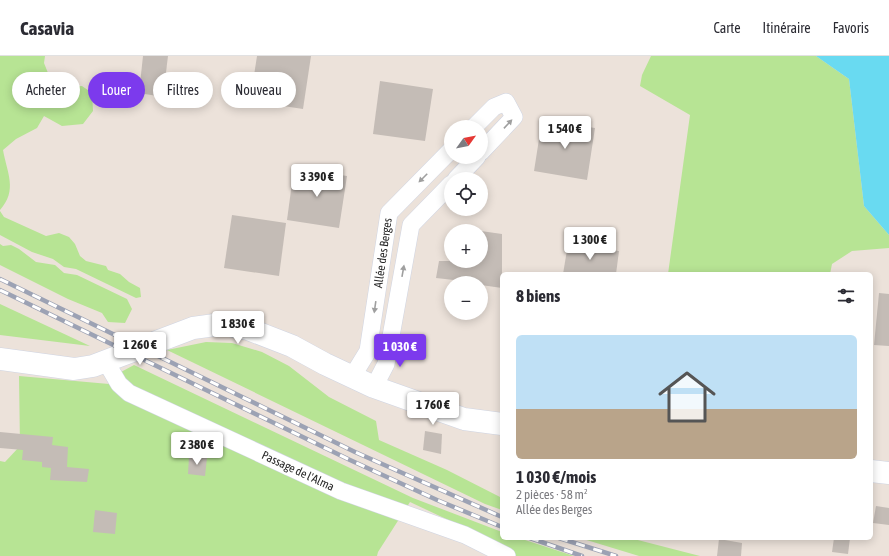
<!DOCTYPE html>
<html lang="fr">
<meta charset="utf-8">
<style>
:root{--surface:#fff;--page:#f2f2f3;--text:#2b2b33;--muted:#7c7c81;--line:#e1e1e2;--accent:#7c3aed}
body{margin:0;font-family:"Asap Condensed",sans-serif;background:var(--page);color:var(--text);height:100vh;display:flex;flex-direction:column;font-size:15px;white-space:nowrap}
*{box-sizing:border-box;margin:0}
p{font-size:13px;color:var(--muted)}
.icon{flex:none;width:22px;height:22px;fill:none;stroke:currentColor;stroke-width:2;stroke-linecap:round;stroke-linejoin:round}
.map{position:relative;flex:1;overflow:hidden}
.panel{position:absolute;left:500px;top:216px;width:373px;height:268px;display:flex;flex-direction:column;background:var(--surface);border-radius:6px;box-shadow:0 2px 10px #0003}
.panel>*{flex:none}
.banner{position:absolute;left:12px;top:16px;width:380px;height:36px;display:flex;gap:8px}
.needle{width:26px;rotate:57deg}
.tools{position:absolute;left:444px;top:64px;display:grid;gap:8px}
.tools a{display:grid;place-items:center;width:44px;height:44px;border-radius:50%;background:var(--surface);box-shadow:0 2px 10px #0003;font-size:20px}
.price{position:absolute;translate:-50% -34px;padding:0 9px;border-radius:4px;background:#fff;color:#222;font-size:13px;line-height:26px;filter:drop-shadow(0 1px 2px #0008)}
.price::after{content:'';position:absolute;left:50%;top:24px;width:12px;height:9px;margin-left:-6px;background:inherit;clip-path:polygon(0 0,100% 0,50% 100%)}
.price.current{background:var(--accent);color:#fff}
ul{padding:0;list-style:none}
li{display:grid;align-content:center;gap:8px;height:212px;padding:0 16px}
li span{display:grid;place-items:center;height:124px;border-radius:6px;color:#555}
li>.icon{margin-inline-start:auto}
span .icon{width:72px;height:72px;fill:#fffc;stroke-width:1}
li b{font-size:17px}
h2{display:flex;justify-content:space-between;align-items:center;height:48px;padding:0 16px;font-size:17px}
.pill{padding:0 14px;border-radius:18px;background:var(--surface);box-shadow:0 2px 10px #0003;font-size:14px;line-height:36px}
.pill.current{background:var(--accent);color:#fff}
header{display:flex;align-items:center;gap:24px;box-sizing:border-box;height:56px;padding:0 20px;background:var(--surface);border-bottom:1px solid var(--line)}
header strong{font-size:19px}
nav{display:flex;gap:22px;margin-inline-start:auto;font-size:14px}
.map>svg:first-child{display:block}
.green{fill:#b7e494}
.water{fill:#69daf1}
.building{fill:#c4bcb6}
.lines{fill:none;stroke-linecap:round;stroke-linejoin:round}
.minor-casing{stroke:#cfd4e2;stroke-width:18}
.secondary-casing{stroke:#cfd4e2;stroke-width:23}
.minor{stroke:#fff;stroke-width:17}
.secondary{stroke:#fff;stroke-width:22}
.rail-casing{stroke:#9ca2b4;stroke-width:4.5}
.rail{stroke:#fff;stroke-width:3;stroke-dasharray:9;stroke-linecap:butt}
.oneway{fill:#9f9f9f}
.labels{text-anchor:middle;stroke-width:4;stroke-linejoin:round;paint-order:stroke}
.street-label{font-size:12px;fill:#292929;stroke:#fff}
</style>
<header>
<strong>Casavia</strong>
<nav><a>Carte</a><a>Itinéraire</a><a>Favoris</a></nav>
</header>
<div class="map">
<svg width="889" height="500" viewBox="0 0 889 500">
<rect width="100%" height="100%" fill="#ece2da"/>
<g class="green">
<path d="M0 0H45L44 7 48 17 63 24 67 31 82 30 92 37 93 55 83 68 62 70 44 60 37 72 16 83 3 94C7 117 18 134 0 154Z"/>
<polygon points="651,0 816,0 849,23 864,150 889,179 889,192 852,195 832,208 830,218 668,218 690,59 640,30 642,19"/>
<polygon points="0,155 4,161 46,180 59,177 69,181 75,188 80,200 86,205 106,210 108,214 120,218 129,226 140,232 141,241 136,242 76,213 64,211 53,203 32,196 0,179"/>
<polygon points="0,188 3,190 11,189 19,193 36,206 55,209 64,217 77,219 127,243 132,253 125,267 108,266 102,257 68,243 0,209"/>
<polygon points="0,248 90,290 0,279"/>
<polygon points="206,286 232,287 262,296 289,310 329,341 376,365 379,384 447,414 502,442 502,454 485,448 167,294"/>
<polygon points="134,309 413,442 502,476 502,482 519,482 574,500 504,500 512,494 410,446 378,496 377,500 0,500 0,405 5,406 20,390 19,320 109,328 120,327 121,316"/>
<polygon points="580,482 630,482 700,500 639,500"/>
</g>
<polygon class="water" points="816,0 889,0 889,179 864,150 849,23"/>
<g class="building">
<polygon points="143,0 168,0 163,41 139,37"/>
<polygon points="257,0 311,0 303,53 250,45"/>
<polygon points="380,25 433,33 425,85 373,78"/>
<polygon points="542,64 595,72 587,124 534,115"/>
<polygon points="294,112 347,120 339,172 287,164"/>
<polygon points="232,159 286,167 279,220 224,212"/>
<polygon points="481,175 502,178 502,232 481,229 481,227 436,222 439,205 481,205"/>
<polygon points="568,188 619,195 616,218 563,218"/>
<polygon points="879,237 889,238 889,290 874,289"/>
<polygon points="425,375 442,378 441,398 423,394"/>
<polygon points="0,376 53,381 52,389 68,391 67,411 89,413 87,426 50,424 51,412 42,411 42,406 22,404 23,394 0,392"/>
<polygon points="189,400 207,402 205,420 188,418"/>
<polygon points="876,450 889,452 889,469 873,467"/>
<polygon points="95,454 117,457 115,478 93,476"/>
<polygon points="834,482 850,482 848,498 832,496"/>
<polygon points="719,483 742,487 741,500 717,500"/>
</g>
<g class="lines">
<defs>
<g id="minor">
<polyline points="474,71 494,51 506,46 514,61 481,96"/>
<polyline points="456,123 477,101"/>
<polyline points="106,306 119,328 129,337 341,435 465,479 507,500"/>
<polyline points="352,321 368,295 389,157 451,94"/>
<polyline points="374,331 386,308 411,169 451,128"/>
</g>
<g id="secondary">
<polyline points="0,303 74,313 93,310 193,272 222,268 248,273 292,290 325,308 374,331 464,363 502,368"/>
<polyline points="871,415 889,417"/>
</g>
</defs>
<use href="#minor" class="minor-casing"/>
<use href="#secondary" class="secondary-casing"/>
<use href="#minor" class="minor"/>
<use href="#secondary" class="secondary"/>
<defs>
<g id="rail">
<polyline points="0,223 355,396 502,461"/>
<polyline points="0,234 350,404 437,444 502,471"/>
<polyline points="530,482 582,500"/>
<polyline points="559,482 616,500"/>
</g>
</defs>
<use href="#rail" class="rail-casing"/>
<use href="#rail" class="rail"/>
</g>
<defs><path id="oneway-solid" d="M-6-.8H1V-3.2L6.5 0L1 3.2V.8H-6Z"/></defs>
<g class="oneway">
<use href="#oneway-solid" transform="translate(508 68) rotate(-47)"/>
<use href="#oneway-solid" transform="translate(423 122) rotate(135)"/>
<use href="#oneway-solid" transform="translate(403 215) rotate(-80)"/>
<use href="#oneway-solid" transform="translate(375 251) rotate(98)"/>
</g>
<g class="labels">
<g class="street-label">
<text transform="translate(383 197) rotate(-82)" y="4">Allée des Berges</text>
<text transform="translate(298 415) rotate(25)" y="4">Passage de l'Alma</text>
</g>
</g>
</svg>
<div class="tools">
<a><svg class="needle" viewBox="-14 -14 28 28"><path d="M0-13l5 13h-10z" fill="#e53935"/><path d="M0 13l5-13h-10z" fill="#7c7c81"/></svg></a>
<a><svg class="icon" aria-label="locate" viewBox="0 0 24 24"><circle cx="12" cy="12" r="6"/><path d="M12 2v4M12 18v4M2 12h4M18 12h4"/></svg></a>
<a>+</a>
<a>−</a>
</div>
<b class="price" style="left:565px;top:94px">1 540 €</b>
<b class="price" style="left:317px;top:142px">3 390 €</b>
<b class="price" style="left:590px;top:205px">1 300 €</b>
<b class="price" style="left:238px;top:289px">1 830 €</b>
<b class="price" style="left:140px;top:310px">1 260 €</b>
<b class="price current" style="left:400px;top:312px">1 030 €</b>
<b class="price" style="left:433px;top:370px">1 760 €</b>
<b class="price" style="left:197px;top:410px">2 380 €</b>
<div class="banner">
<a class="pill">Acheter</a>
<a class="pill current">Louer</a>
<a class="pill">Filtres</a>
<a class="pill">Nouveau</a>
</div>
<section class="panel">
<h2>8 biens<svg class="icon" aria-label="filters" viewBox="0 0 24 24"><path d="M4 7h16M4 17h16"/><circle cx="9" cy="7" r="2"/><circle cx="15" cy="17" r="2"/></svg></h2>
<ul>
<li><span style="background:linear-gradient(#bfe0f5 60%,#b9a48a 0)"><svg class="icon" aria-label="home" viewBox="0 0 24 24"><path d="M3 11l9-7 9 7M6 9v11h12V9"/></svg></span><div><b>1 030 €/mois</b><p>2 pièces · 58 m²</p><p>Allée des Berges</p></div></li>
</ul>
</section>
</div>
